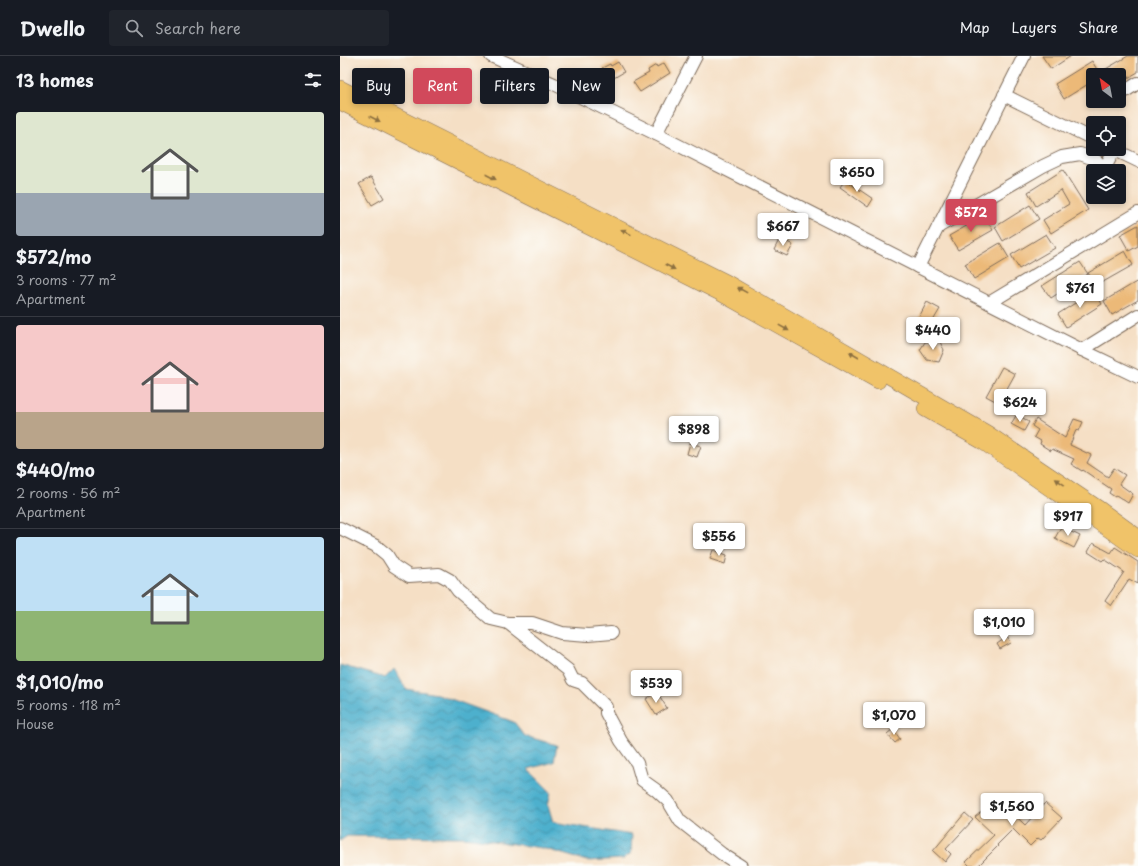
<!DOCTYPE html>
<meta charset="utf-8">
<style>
:root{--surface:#171b24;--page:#20242c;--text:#f1f3f6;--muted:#9ea1a6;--line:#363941;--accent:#d1495b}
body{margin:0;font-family:"Playpen Sans",sans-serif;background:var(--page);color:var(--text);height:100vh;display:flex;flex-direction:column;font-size:15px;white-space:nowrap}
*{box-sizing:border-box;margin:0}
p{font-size:13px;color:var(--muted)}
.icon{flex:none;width:22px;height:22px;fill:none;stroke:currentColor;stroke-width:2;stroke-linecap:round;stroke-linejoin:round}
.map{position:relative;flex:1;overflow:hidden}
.side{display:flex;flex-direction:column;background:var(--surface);width:340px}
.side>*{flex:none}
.banner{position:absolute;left:12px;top:12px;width:380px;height:36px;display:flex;gap:8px}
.needle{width:26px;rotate:328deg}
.fabs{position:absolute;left:746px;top:12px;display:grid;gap:8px}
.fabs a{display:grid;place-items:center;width:40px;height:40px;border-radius:4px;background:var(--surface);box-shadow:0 2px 6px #0003;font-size:20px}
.price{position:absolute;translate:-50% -34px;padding:0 9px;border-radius:4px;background:#fff;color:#222;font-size:13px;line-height:26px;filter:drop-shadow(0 1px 2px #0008)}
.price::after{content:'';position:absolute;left:50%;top:24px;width:12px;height:9px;margin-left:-6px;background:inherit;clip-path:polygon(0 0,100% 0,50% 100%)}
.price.selected{background:var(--accent);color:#fff}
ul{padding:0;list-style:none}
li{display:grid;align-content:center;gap:8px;height:212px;padding:0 16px}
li+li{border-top:1px solid var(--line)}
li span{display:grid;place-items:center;height:124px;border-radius:4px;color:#555}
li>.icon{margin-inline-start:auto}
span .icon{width:72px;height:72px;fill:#fffc;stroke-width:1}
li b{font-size:17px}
h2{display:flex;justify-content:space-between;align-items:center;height:48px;padding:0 16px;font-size:17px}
.chip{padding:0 14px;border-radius:4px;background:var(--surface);box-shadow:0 2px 6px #0003;font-size:14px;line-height:36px}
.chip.selected{background:var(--accent);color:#fff}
header{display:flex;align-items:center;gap:24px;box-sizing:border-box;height:56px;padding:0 20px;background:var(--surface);border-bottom:1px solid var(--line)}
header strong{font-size:19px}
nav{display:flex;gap:22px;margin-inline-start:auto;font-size:14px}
.search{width:280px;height:36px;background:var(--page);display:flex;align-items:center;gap:10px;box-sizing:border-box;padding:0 14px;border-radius:4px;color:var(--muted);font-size:15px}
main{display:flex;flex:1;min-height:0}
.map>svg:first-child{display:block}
.water{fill:url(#water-waves);stroke:#446d76}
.building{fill:#ecb978}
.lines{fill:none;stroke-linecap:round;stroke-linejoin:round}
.minor-casing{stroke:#7c6958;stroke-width:14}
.major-casing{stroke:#7c6958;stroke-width:16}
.minor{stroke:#fff;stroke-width:12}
.major{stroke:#f0c369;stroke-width:15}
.oneway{fill:#8c6f40}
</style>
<header>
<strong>Dwello</strong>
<div class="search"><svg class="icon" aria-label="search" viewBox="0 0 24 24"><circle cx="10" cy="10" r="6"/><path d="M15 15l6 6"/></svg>Search here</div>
<nav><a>Map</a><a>Layers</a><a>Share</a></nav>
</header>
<main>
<section class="side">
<h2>13 homes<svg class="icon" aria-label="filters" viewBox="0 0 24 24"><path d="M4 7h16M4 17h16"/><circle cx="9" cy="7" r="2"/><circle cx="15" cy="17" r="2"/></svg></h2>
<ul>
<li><span style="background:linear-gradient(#dfe7d0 65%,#9aa5b1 0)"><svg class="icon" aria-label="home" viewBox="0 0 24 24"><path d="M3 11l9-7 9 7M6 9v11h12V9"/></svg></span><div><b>$572/mo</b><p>3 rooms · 77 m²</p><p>Apartment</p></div></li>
<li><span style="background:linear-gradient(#f6c9c9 70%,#b9a48a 0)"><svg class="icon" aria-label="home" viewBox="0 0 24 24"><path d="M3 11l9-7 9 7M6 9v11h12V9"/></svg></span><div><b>$440/mo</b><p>2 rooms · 56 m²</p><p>Apartment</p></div></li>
<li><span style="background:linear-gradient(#bfe0f5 60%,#8fb573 0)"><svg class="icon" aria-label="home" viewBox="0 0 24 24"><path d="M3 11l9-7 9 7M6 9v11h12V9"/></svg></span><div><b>$1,010/mo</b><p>5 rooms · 118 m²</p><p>House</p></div></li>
</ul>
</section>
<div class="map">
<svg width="798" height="810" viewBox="0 0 798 810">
<defs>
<pattern id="water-waves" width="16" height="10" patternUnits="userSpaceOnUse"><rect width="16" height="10" fill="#4eb0cd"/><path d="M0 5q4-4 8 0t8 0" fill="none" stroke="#428fa6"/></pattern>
</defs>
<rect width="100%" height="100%" fill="#fdfcf7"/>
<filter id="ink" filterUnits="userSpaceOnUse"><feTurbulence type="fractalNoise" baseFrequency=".025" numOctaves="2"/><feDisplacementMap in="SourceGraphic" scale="8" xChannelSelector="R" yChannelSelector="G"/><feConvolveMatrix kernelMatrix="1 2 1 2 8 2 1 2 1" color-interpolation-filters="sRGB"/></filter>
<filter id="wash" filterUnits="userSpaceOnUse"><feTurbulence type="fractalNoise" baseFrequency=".012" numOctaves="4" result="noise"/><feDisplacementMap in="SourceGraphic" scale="16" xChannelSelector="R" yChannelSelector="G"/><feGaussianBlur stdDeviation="0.9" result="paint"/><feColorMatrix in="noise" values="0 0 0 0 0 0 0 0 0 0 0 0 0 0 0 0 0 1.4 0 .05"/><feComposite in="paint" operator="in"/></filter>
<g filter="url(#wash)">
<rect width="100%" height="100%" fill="#f5dfc5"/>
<polygon class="water" points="0,609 45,622 54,613 66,633 97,638 174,666 185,680 217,689 214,706 188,713 211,736 208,749 213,766 292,779 291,797 283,803 247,805 202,792 124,781 7,780 0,785"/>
<g id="blocks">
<g class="building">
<polygon points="702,0 731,0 711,13"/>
<polygon points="788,0 798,0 798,16 779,27 779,19 753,19 753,25 724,43 715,28 752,5 759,17"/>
<polygon points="278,6 284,16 255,33 249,23 264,15 262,12 270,8 271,10"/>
<polygon points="324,7 330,17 300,36 293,26 309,17 308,14 316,9 317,11"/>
<polygon points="723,114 748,154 711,177 703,164 729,148 721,134 696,150 688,136"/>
<polygon points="31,121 44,142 32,149 19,128"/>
<polygon points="505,124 533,143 528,151 500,131"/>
<polygon points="690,149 699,163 663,185 655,171"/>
<polygon points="644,160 653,174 618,194 609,180"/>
<polygon points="798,169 798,190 789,195 780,179"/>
<polygon points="706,178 715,192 679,213 671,199"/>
<polygon points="440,182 453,189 447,200 434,194"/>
<polygon points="660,187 669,202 634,223 625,208"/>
<polygon points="785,195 793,209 756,230 748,217"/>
<polygon points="740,206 748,218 711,242 702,230"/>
<polygon points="798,225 798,244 772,259 764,245"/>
<polygon points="754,235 762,248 726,271 718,258"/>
<polygon points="587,246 600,253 590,270 578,263"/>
<polygon points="599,284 604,294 599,306 587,304 580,294 585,286"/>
<polygon points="662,311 675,318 659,347 646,340"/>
<polygon points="677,358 689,366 684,375 671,368"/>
<polygon points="696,363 725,382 734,363 743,366 739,375 736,374 730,389 751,399 747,407 768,421 774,412 785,419 779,428 793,438 788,447 776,439 775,441 769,437 771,433 743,414 742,415 731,408 734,403 712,393 711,395 700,388 701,385 694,381 698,374 692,370"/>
<polygon points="350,387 361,390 357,401 347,398"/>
<polygon points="721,471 740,480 734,492 715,482"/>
<polygon points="753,487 771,497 775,491 798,506 798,528 789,523 771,550 765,545 784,516 764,503 762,505 748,496"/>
<polygon points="373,494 387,499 385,508 370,503"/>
<polygon points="667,581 671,587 660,593 657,588"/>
<polygon points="317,636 327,652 316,659 306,643"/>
<polygon points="553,673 560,683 555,687 547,678"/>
<polygon points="655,740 685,769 705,747 722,762 701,784 698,782 690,790 673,773 657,789 658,790 638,810 630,810 626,806 654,779 635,761 650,749 648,747"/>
<polygon points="625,757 633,764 606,793 611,798 605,806 593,795"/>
</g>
</g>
</g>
<g filter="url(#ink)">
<use href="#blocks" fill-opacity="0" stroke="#7c6958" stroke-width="1"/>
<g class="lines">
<defs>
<g id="minor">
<polyline points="151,0 214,28 316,78 742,294 798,321"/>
<polyline points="664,39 753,83"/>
<polyline points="779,39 798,27"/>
<polyline points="316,78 356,0"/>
<polyline points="773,93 798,105"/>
<polyline points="598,171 703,110 722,101 740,98 754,103 765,112 774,94"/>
<polyline points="578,211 684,0"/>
<polyline points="649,247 798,157"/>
<polyline points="742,294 798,259"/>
<polyline points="0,472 36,490 47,499 54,510 69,520 99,518 110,524 118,535 151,563 168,567 192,567 222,577 248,579 271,577"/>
<polyline points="168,567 228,614 233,624 242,627 266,651 266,657 281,685 297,707 302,724 316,734 328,745 340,765 382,798 401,810"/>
</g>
<g id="major">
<polyline points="0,32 386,226 647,377 761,454 798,481"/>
<polyline points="0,46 380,237 538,325"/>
<polyline points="585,353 643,386 798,494"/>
</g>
</defs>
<use href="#minor" class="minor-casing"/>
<use href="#major" class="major-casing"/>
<use href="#minor" class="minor"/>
<use href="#major" class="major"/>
</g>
<defs><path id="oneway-solid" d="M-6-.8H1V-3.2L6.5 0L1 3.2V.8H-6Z"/></defs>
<g class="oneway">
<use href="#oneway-solid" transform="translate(35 63) rotate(27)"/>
<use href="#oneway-solid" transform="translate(151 121) rotate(27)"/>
<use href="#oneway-solid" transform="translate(286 176) rotate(-153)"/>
<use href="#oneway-solid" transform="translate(330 211) rotate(27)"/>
<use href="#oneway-solid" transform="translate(402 234) rotate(-151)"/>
<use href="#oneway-solid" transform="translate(444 272) rotate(29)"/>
<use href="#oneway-solid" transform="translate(514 299) rotate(-150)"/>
<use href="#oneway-solid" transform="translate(720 426) rotate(-146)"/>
</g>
</g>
</svg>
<div class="fabs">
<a><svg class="needle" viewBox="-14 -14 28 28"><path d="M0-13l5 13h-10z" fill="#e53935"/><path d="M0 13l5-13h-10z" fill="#9ea1a6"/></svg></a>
<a><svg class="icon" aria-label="locate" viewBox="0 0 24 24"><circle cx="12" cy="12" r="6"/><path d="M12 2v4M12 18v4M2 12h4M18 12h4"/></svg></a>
<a><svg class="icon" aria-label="layers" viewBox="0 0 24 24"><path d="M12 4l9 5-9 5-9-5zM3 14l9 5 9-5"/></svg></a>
</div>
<b class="price" style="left:517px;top:137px">$650</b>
<b class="price selected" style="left:631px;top:177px">$572</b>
<b class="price" style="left:443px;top:191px">$667</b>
<b class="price" style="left:740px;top:253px">$761</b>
<b class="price" style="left:593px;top:295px">$440</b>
<b class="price" style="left:680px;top:367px">$624</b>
<b class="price" style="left:354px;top:394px">$898</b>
<b class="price" style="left:728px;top:481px">$917</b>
<b class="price" style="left:379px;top:501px">$556</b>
<b class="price" style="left:664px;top:587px">$1,010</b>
<b class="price" style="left:316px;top:648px">$539</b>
<b class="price" style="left:554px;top:680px">$1,070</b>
<b class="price" style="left:672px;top:771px">$1,560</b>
<div class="banner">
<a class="chip">Buy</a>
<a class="chip selected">Rent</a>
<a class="chip">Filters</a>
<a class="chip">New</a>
</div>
</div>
</main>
